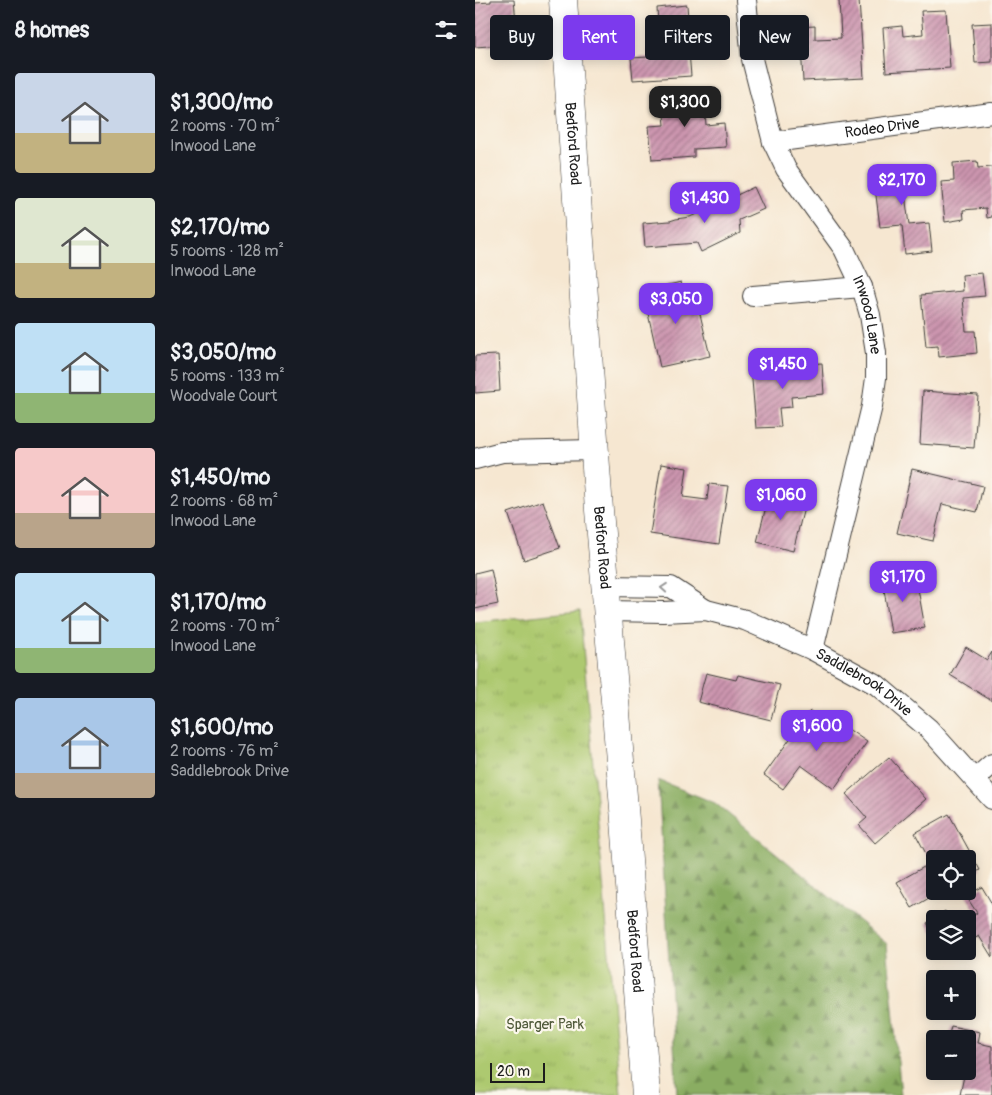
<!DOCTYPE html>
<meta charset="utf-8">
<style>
:root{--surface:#171b24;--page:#20242c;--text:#f1f3f6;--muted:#9ea1a6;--accent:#7c3aed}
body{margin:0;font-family:Pangolin,sans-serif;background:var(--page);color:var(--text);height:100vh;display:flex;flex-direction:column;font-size:19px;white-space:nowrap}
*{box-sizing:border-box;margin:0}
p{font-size:16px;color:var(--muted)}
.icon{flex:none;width:28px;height:28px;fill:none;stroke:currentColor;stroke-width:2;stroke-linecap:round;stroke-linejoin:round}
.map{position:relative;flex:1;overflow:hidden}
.panel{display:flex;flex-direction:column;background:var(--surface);width:475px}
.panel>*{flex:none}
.top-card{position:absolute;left:15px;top:15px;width:426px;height:45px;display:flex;gap:10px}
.controls{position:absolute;left:451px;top:850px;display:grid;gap:10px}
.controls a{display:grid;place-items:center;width:50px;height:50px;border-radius:5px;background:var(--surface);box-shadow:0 2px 12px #0003;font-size:25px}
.scale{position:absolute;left:15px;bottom:12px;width:55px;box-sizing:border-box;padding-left:5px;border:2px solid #1c1c1c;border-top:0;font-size:14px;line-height:18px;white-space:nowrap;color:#1c1c1c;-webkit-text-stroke:4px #fbf7ec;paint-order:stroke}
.price{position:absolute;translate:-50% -42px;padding:0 11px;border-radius:10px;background:var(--accent);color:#fff;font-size:16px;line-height:32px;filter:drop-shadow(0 1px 2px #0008)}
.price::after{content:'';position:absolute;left:50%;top:30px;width:15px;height:11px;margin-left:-8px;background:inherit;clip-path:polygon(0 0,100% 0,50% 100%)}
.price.on{background:#222;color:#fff}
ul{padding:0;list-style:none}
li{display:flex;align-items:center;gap:15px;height:125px;padding:0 15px}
li span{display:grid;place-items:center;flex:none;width:140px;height:100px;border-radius:5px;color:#555}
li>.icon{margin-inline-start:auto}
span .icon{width:60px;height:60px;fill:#fffc;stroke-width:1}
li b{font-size:21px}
h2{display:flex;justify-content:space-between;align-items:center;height:60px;padding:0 15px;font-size:21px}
.tag{padding:0 18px;border-radius:5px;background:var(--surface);box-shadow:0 2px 12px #0003;font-size:18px;line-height:45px}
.tag.on{background:var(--accent);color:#fff}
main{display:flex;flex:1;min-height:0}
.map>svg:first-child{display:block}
.grass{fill:url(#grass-tufts);stroke:#647246}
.forest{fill:url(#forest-firs);stroke:#53643f}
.building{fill:url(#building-hatch)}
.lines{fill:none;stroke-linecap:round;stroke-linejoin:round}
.street-casing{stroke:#3d3a37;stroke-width:22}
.secondary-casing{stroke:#3d3a37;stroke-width:29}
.street{stroke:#fff;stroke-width:20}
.secondary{stroke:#fff;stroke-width:28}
.oneway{stroke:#999}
.labels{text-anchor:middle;stroke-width:4.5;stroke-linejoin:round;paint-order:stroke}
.street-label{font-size:15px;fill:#1c1c1c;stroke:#fbf7ec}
.park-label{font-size:15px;fill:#4f5939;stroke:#fbf7ec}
</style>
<main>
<section class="panel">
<h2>8 homes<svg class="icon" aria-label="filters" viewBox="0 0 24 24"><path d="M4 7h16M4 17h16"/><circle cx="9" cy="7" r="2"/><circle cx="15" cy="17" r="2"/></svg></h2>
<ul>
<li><span style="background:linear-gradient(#c9d6e8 60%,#c2b280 0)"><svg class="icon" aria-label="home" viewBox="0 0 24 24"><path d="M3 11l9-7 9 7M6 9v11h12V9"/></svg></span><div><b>$1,300/mo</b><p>2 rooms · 70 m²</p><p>Inwood Lane</p></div></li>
<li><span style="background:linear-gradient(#dfe7d0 65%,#c2b280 0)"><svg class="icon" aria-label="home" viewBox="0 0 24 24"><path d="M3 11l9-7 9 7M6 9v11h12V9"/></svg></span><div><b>$2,170/mo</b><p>5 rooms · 128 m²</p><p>Inwood Lane</p></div></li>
<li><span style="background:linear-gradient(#bfe0f5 70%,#8fb573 0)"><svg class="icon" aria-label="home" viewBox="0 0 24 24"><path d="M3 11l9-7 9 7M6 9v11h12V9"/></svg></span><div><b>$3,050/mo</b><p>5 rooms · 133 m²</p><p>Woodvale Court</p></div></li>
<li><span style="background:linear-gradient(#f6c9c9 65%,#b9a48a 0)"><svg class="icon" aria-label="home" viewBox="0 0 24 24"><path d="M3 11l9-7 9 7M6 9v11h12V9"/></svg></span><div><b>$1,450/mo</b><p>2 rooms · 68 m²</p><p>Inwood Lane</p></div></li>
<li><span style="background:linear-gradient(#bfe0f5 75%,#8fb573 0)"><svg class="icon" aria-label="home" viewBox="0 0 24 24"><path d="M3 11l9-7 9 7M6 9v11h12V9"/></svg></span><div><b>$1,170/mo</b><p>2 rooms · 70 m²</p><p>Inwood Lane</p></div></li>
<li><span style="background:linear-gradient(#a9c7e8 75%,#b9a48a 0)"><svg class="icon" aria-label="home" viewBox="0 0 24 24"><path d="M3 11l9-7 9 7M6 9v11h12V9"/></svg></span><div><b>$1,600/mo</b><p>2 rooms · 76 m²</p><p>Saddlebrook Drive</p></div></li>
</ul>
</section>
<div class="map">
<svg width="517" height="1095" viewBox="0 0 517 1095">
<defs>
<pattern id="grass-tufts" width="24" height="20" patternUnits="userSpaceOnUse" patternTransform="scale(1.25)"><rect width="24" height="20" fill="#adc96f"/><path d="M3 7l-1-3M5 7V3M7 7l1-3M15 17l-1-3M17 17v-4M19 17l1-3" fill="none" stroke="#94ac60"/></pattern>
<pattern id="forest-firs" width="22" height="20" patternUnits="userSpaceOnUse" patternTransform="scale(1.25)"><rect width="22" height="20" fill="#8aad62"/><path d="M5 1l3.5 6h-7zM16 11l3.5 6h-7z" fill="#708c50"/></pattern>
<pattern id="building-hatch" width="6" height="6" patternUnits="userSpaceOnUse" patternTransform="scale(1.25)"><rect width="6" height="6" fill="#cc95af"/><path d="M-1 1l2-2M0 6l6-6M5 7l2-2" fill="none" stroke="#a5798e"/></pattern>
</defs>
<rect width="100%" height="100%" fill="#fbf7ec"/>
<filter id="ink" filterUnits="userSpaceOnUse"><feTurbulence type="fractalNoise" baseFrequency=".02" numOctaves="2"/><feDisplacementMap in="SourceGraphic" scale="10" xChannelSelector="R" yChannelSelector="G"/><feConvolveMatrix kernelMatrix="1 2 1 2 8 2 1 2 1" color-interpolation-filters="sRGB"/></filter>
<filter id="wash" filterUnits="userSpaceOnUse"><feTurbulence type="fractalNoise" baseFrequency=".0096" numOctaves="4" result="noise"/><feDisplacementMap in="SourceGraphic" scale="20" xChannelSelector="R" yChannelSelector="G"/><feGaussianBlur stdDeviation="1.12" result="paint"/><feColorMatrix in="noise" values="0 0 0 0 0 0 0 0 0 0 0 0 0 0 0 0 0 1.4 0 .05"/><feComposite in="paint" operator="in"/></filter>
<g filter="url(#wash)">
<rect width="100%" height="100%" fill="#f6e7d1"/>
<polygon class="grass" points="105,611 146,1095 0,1095 0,622"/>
<polygon class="forest" points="183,780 240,803 412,944 426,1095 202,1095"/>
<g id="blocks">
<g class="building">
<polygon points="16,0 39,0 43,44 0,47 0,3 16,2"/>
<polygon points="364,0 384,0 389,78 328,81 325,27 340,26 340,39 366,38"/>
<polygon points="212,5 214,31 230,30 232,51 214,52 216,76 158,80 156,58 173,57 172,37 184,36 182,8"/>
<polygon points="471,10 475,68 411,72 408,28 427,26 428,36 448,34 446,11"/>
<polygon points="517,23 517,62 500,63 497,24"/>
<polygon points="228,90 231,125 249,123 251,147 219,149 219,157 177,160 174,126 190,125 187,94"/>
<polygon points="502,161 503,168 517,167 517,217 512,218 511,208 488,210 489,219 470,222 466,182 479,181 478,163"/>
<polygon points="447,167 450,192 430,194 434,225 454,223 457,251 430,254 427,225 405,227 398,172"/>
<polygon points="279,187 289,209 264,220 265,233 226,252 222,243 170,247 168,223 195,221 201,219 215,217"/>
<polygon points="507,273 510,296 488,298 491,331 500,331 502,353 464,357 463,346 451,347 446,295 488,291 487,275"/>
<polygon points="206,282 209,295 220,293 235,356 185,367 168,291"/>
<polygon points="23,355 25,391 0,393 0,356"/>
<polygon points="347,363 349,394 316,397 317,407 304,408 306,427 281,428 276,368"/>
<polygon points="448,391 503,395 499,448 445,444"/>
<polygon points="186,464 212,468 208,497 232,500 234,484 253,486 244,544 175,534"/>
<polygon points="437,469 508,486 502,512 467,504 458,541 422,533"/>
<polygon points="295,491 331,500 318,551 282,542"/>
<polygon points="68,501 85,548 49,560 33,513"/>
<polygon points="16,569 23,604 0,609 0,573"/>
<polygon points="440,572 450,628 416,633 407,577"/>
<polygon points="491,647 512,660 517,652 517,701 475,675"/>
<polygon points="231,673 261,680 263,675 305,685 296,720 223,702"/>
<polygon points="335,711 356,726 360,720 392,742 359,789 326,765 308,789 289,775"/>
<polygon points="414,757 451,799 400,843 384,825 392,818 371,794"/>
<polygon points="474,814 505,870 492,877 492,859 460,859 460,891 466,891 437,908 422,882 456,863 440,833"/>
<polygon points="507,887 517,904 517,957 504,936 492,943 492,919 502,913 491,896"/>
<polygon points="470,911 475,919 460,919 460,937 452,923"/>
<polygon points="476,1026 505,1032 503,1043 517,1046 517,1095 485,1095 490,1071 492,1071 492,1039 473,1039"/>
</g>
</g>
</g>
<g filter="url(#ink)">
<use href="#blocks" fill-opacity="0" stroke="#3d3a37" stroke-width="1"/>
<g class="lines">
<defs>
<g id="street">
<path id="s1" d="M271 0 277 59 298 142 311 169 369 249 387 287 395 315 401 353V378L397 406 338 650"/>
<path id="s2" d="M298 142 517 113"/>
<polyline points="278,296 387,287"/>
<polyline points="0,459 27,452 119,450"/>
<polyline points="130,586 196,587 231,610"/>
<path id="s3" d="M132 611 188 612 231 610 270 620 338 650 402 685 454 729 517 799"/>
<polyline points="500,779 517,764"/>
</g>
<g id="secondary">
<path id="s4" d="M88 0 124 510 150 820 171 1095"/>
</g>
</defs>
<use href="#street" class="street-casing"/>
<use href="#secondary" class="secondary-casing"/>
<use href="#street" class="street"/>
<use href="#secondary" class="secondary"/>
</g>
<defs><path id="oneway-chevron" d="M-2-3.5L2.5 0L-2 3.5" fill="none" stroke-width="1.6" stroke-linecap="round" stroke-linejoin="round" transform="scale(1.25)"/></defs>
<use class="oneway" href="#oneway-chevron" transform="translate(189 588) rotate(-175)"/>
</g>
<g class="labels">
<g class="street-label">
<text dy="5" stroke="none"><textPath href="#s2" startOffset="110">Rodeo Drive</textPath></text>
<text dy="5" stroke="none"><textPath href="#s4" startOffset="144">Bedford Road</textPath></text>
<text dy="5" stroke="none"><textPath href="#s1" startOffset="344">Inwood Lane</textPath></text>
<text dy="5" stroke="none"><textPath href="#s4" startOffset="549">Bedford Road</textPath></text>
<text dy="5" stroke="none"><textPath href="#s3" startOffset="274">Saddlebrook Drive</textPath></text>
<text dy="5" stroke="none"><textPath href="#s4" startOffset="954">Bedford Road</textPath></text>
</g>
<g class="park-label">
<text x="70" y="1029">Sparger Park</text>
</g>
</g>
</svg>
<div class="controls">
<a><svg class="icon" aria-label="locate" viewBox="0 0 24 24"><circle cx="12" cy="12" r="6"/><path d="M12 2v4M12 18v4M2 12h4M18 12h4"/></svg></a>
<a><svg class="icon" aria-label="layers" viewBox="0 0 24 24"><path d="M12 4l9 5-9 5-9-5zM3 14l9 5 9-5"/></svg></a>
<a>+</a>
<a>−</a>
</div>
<div class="scale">20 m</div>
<b class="price on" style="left:210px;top:128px">$1,300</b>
<b class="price" style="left:427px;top:206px">$2,170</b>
<b class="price" style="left:230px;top:224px">$1,430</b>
<b class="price" style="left:201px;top:325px">$3,050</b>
<b class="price" style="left:308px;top:390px">$1,450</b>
<b class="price" style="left:306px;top:521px">$1,060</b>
<b class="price" style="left:428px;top:603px">$1,170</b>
<b class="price" style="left:342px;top:752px">$1,600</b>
<div class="top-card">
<a class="tag">Buy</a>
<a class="tag on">Rent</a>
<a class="tag">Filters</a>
<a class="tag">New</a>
</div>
</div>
</main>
